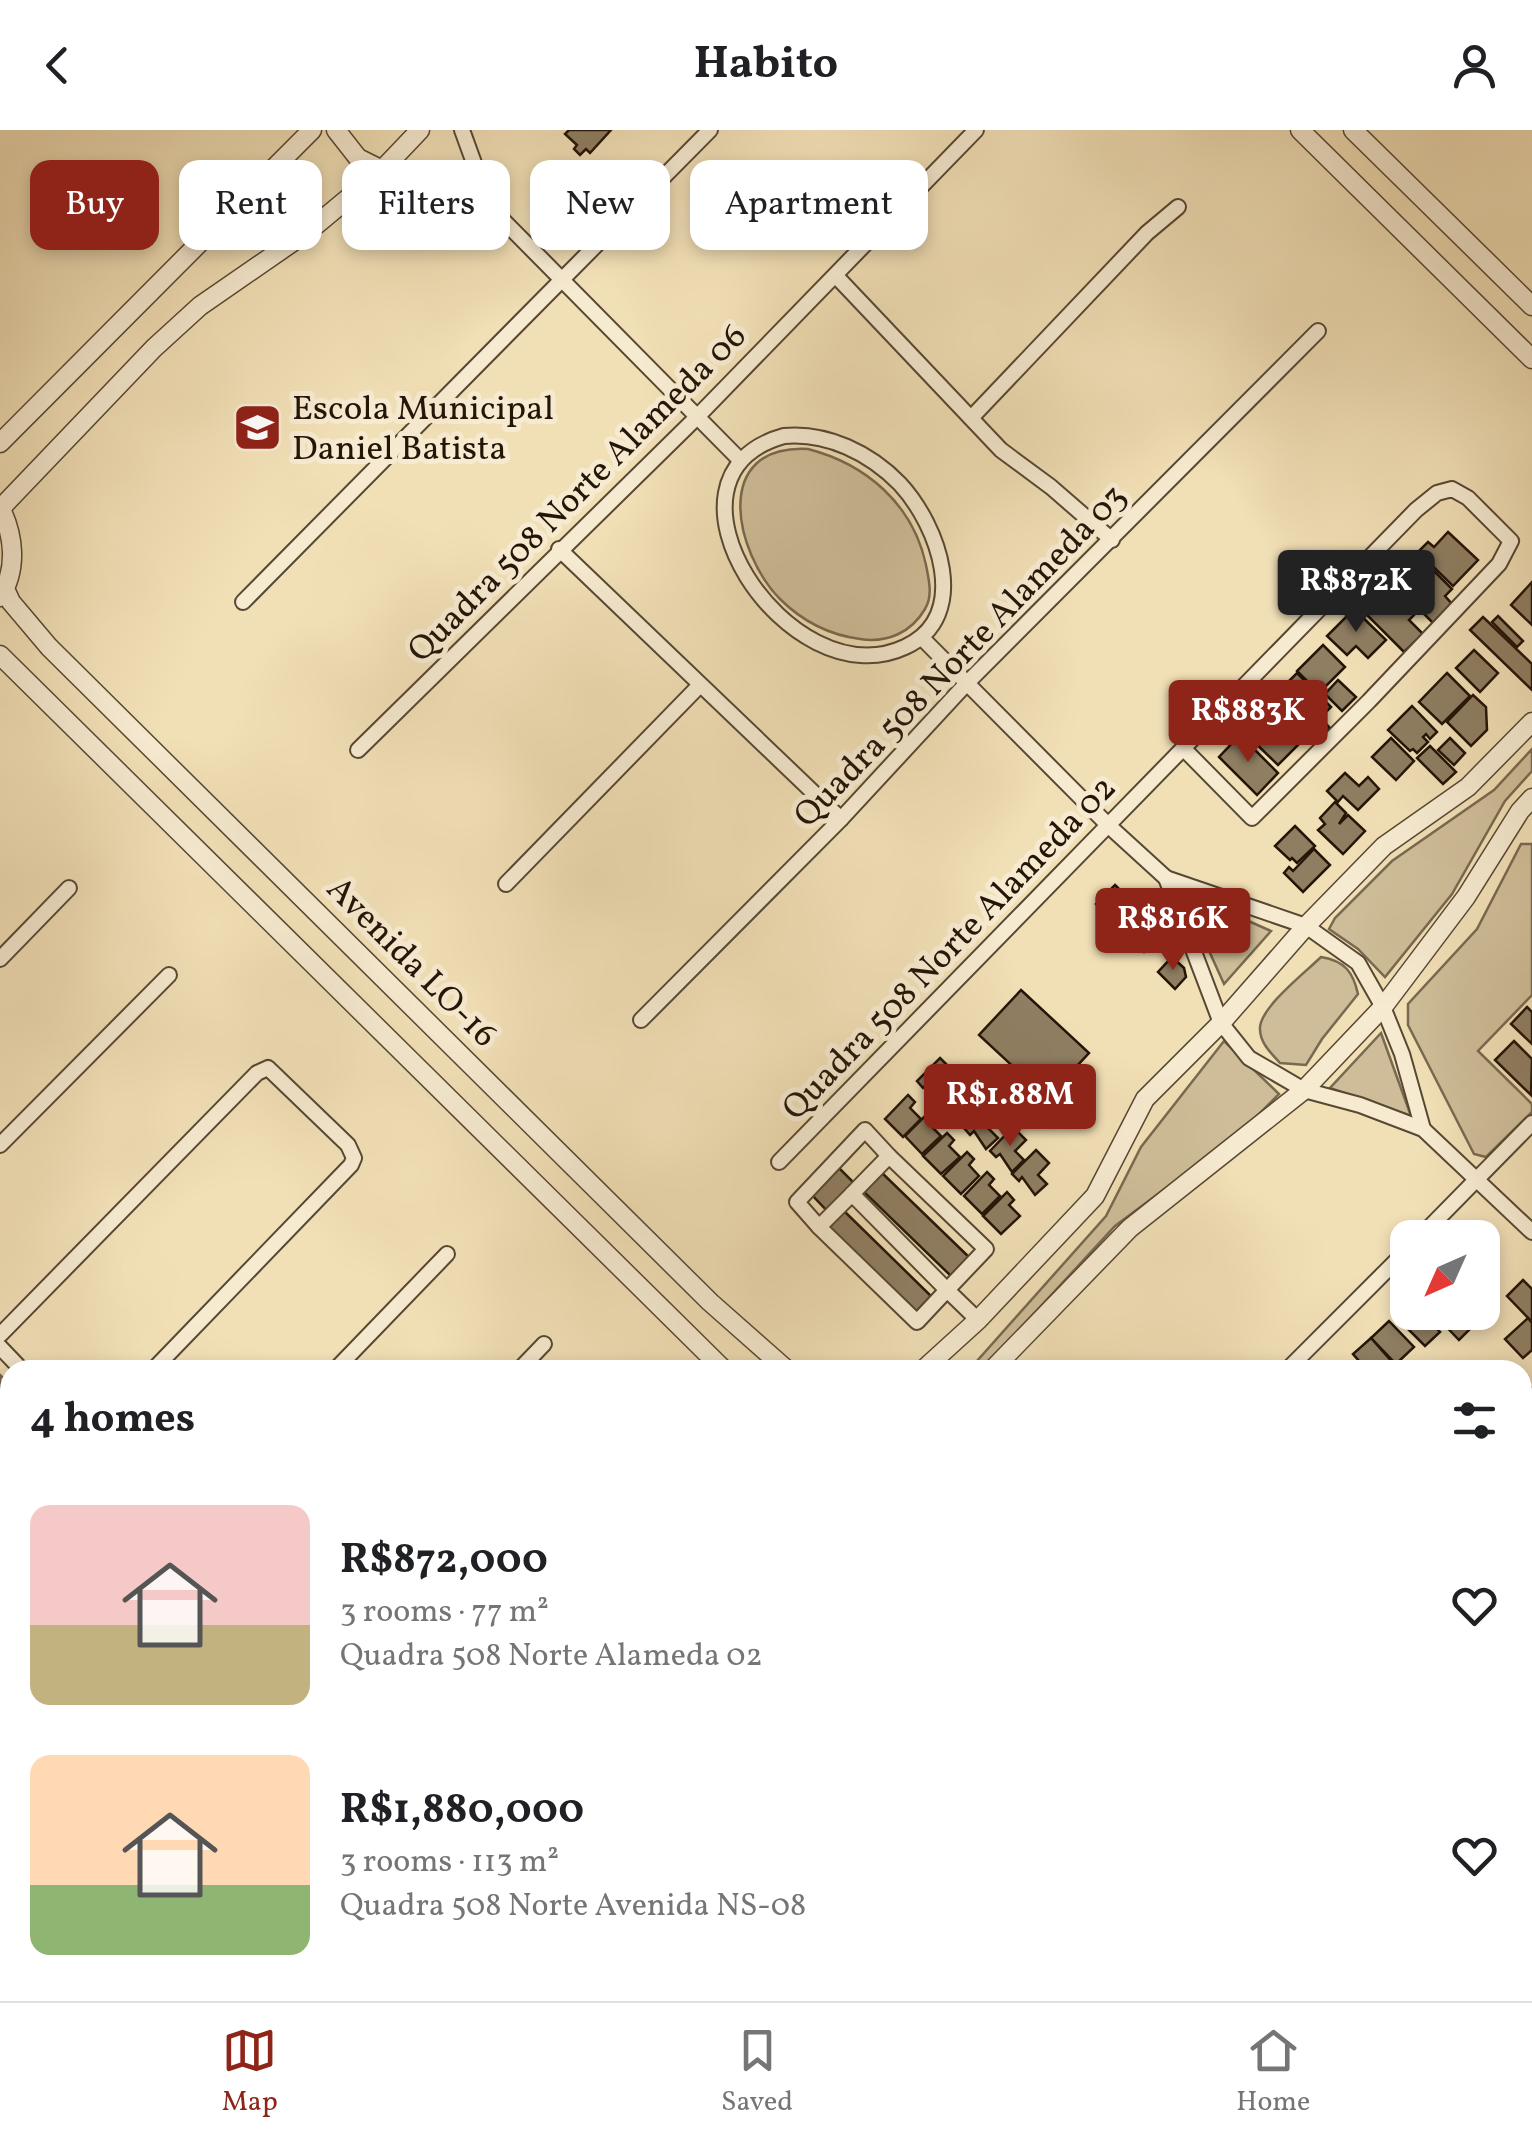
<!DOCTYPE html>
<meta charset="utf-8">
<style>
:root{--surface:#fff;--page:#f2f2f2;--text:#202124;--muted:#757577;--line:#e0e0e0;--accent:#8f2418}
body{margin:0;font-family:Vollkorn,serif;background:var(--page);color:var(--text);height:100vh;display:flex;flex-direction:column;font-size:38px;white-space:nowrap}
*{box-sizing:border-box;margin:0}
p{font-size:32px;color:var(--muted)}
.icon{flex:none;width:55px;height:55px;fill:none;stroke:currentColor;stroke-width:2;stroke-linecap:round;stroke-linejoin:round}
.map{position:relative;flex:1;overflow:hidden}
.panel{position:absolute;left:0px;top:1230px;width:1532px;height:642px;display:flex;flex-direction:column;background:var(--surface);border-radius:30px 30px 0 0;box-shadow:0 5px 15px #0003}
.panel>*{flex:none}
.top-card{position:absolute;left:30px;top:30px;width:1000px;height:90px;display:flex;gap:20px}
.needle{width:65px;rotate:225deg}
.tools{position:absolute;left:1390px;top:1090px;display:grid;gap:20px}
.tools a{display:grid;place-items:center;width:110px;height:110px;border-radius:20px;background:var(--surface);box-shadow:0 5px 15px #0003;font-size:50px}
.price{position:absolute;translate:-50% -85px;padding:0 22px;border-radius:10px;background:var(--accent);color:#fff;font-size:32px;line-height:65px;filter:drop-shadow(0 2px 5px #0008)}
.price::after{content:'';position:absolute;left:50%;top:60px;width:30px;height:22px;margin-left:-15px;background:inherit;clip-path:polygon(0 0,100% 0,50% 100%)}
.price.on{background:#222;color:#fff}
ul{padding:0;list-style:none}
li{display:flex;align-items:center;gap:30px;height:250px;padding:0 30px}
li span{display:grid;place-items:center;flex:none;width:280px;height:200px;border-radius:20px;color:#555}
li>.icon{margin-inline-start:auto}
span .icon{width:120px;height:120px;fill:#fffc;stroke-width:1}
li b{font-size:42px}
h2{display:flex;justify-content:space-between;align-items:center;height:120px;padding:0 30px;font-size:42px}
.pill{padding:0 35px;border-radius:20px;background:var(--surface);box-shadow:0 5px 15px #0003;font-size:35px;line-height:90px}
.pill.on{background:var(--accent);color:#fff}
header{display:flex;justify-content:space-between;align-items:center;height:130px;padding:0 30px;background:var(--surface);font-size:45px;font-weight:700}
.menu{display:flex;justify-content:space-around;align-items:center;height:140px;border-top:2px solid var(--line);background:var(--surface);font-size:28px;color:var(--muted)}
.menu a{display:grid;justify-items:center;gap:5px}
.menu .on{color:var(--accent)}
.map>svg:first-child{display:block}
.green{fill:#cebd98;stroke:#796950;stroke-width:2.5}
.building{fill:#8f7e62;stroke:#241507;stroke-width:2.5}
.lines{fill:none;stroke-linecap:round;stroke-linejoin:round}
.minor-casing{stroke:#574833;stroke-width:18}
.tertiary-casing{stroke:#574833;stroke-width:21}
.minor{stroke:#f6ead0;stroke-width:14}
.tertiary{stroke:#f6ead0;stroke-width:18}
.labels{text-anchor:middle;stroke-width:10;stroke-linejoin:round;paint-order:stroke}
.poi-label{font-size:35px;fill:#241507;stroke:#f6ead0;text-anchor:start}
.street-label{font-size:35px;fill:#241507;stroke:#f6ead0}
</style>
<header><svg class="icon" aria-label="back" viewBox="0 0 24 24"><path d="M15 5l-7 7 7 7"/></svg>Habito<svg class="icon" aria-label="person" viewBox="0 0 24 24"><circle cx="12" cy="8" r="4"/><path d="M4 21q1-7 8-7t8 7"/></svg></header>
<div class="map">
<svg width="1532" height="1871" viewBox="0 0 1532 1871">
<rect width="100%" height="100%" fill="#f1dfb6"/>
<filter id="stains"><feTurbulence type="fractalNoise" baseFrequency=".002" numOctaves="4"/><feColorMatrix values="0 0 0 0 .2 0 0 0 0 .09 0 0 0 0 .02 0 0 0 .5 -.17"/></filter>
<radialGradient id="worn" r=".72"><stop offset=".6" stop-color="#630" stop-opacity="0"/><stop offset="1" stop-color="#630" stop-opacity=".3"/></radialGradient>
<g class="green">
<path d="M808 319C866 334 913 374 926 435 929 450 933 466 925 479 911 503 887 513 860 509 830 505 802 491 780 469 734 422 711 314 808 319Z"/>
<polygon points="1532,619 1532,641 1505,671 1452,764 1385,847 1358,819 1329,799 1335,788 1392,731 1494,660"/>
<polygon points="1521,714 1532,714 1532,865 1478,921 1532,974 1532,982 1486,1027 1474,1024 1408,895 1408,874 1477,799"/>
<polygon points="1201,770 1271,801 1224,854 1191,781"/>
<path d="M1321 827C1345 831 1353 842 1358 864L1322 909 1306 935 1280 933C1271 923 1260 913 1260 899 1259 878 1306 842 1321 827Z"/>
<polygon points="1381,903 1411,986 1330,958"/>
<polygon points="1224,911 1279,964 1240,1003 1115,1096 982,1240 969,1240 1106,1086 1141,1017"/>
<polygon points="0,1245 10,1255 10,1364 0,1375"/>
</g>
<g class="building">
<polygon points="569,0 611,0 590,23 586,19 580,25 574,19 577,15 565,4"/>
<polygon points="1448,402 1478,430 1453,456 1418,422 1428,412 1434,417"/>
<polygon points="1416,423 1452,459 1445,466 1452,474 1433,493 1390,450"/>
<polygon points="1386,451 1417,482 1409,490 1423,504 1404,522 1360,478"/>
<polygon points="1532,452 1532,495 1511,475"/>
<polygon points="1354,479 1386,510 1368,528 1356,516 1347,525 1327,506"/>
<polygon points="1498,486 1523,511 1517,517 1492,492"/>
<polygon points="1483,487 1532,534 1532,560 1470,500"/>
<polygon points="1323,515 1345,537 1319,563 1297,541"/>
<polygon points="1474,520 1498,543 1480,562 1456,538"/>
<polygon points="1297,543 1331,577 1320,588 1330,598 1314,614 1271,569"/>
<polygon points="1447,543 1470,566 1442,594 1419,572"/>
<polygon points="1338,550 1356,567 1342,581 1325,564"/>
<polygon points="1473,565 1486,577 1487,600 1471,616 1447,592"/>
<polygon points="1268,576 1302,611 1278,635 1243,601"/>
<polygon points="1412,576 1437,602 1430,609 1426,604 1423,607 1428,612 1417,623 1413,619 1410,621 1388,600"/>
<polygon points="1240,605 1278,643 1257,665 1219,627"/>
<polygon points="1391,608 1414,631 1396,650 1372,627"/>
<polygon points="1450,608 1465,623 1454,635 1438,620"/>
<polygon points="1430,616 1456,642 1443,654 1417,628"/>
<polygon points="1345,643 1359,656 1368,647 1379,659 1358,680 1343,666 1338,672 1327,661"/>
<polygon points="1335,672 1346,683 1339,694 1348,685 1365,701 1343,724 1318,700 1325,694 1320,688"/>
<polygon points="1295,696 1315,716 1297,733 1292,728 1290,730 1275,716"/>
<polygon points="1314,719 1330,735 1303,762 1284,743 1289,737 1293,741"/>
<polygon points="1115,755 1163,803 1144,822 1096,774"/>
<polygon points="1172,827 1184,838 1186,847 1175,859 1158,842"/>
<polygon points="1021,860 1089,923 1047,968 979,905"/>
<polygon points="1527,877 1532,882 1532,914 1511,894"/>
<polygon points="1514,911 1532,929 1531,965 1495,930"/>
<polygon points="940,928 953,941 942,952 951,961 939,973 927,954 923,958 917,951"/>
<polygon points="964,951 977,963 965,975 974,984 963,995 950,977 946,981 940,974"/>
<polygon points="908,965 915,972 910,978 921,989 903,1007 885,989"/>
<polygon points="988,975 1001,988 989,999 998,1008 986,1019 974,1001 970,1005 964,998"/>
<polygon points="928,983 935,990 930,995 941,1006 922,1024 905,1006"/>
<polygon points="1013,997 1026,1010 1015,1021 1024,1030 1012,1042 1000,1024 996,1027 990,1021"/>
<polygon points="947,1003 954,1010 949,1016 960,1027 941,1044 923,1026"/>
<polygon points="1036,1020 1049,1033 1038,1045 1047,1054 1035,1065 1022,1047 1019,1051 1012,1044"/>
<polygon points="967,1022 974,1029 969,1035 979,1046 961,1064 943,1046"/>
<polygon points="839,1038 856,1055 829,1083 812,1065"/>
<polygon points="881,1042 971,1129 952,1147 863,1061"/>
<polygon points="987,1042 994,1049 989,1055 1000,1066 982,1084 964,1066"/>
<polygon points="1007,1062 1014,1070 1009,1075 1020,1086 1001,1104 983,1086"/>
<polygon points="842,1079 931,1166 913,1185 824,1098"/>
<polygon points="1523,1150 1532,1159 1532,1192 1507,1166"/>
<polygon points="1408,1169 1408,1182 1421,1182 1440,1202 1425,1216 1393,1184"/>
<polygon points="1442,1182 1466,1182 1476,1193 1459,1210 1437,1187"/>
<polygon points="1528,1188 1532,1193 1532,1220 1523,1228 1505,1209"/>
<polygon points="1389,1191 1414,1217 1396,1234 1371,1208"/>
<polygon points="1371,1208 1393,1233 1385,1240 1367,1240 1353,1224"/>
<polygon points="1523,1329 1532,1338 1532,1366 1522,1357"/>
<polygon points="1073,1862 1099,1862 1093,1871 1066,1871"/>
</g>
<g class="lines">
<defs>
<g id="minor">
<polyline points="462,0 490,77 739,329"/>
<polyline points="382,40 490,77"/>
<polyline points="836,146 1001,320 1051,357 1112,410"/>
<polyline points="972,287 1147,103 1178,77"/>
<path d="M784 306C827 302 870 323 900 354 938 395 972 486 905 517 789 571 640 346 784 306Z"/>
<polyline points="559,419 841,689"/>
<polyline points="243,472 710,0"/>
<polyline points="922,508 1109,696 1166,748 1306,796 1358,833 1383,877 1402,924 1423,999"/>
<polyline points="358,620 696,288 976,0"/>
<polyline points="1166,748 1221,893 1249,928 1304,960 1360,975 1423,999 1532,1102"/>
<polyline points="506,754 700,555"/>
<polyline points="0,829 69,758"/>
<polyline points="641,890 841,689 966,554 1318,201"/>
<polyline points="0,1015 169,845"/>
<polygon points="889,1026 986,1119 947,1160 852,1064"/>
<path d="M779 1032C992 815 1203 597 1416 380L1437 363 1452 359 1468 368 1511 411 1499 434 1369 571 1252 688 1183 618"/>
<polyline points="852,1064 819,1097 917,1192 947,1160 978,1190"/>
<polyline points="819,1097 797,1072 865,1000 889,1026"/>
<polyline points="1419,1108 1532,993"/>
<polyline points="0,1205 257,943 268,938 348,1015 354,1028 351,1035 153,1240"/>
<polyline points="0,1217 22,1240"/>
<polyline points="335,1240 447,1124"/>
<polyline points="519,1240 544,1214"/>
<polyline points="1287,1240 1408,1119"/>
<polyline points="1522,1274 1532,1265"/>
<polyline points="0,1395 10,1385"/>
<polyline points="1522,1487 1532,1496"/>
<polyline points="1522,1540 1532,1530"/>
<polyline points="0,1585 10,1575"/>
<polyline points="0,1775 10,1765"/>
<polyline points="1527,1811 1532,1806"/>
<polyline points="541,1862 551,1871"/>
<polyline points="772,1862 781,1871"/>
<polyline points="1009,1862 1018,1871"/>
<polyline points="1176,1862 1185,1871"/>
<polyline points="88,1871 97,1862"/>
<polyline points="258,1871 265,1862"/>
</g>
<g id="tertiary">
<polyline points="336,0 358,28 382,40"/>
<polyline points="1300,0 1532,229"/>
<polyline points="1353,0 1532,176"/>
<polyline points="0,313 312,0"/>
<path d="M0 377C14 405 18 439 0 467"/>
<polyline points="1,378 154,218 200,176 310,100 382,40 420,0"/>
<polyline points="5,459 11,472 49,517 710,1172 787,1240"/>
<polyline points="0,525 724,1240"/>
<polyline points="923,1240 978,1190 1095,1066 1145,969 1221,893 1306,796 1384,716 1468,657 1532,592"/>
<polyline points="992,1240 1130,1098 1304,960 1383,877 1466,767 1520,681 1532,668"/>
<polyline points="1361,1862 1369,1871"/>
<polyline points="297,1871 305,1862"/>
<polyline points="410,1871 418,1862"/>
</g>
</defs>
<use href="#minor" class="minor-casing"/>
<use href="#tertiary" class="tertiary-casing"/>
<use href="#minor" class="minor"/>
<use href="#tertiary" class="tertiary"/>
</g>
<defs>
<symbol id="school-square" viewBox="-11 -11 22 22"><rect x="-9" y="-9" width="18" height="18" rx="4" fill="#8f2418" stroke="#f6ead0"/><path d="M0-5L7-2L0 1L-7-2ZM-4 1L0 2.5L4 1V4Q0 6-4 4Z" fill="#fff"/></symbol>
</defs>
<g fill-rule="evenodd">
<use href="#school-square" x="230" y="270" width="55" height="55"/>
</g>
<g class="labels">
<g class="poi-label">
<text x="292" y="289">Escola Municipal<tspan x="292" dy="40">Daniel Batista</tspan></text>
</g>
<g class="street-label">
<text transform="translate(576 362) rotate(-45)" y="12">Quadra 508 Norte Alameda 06</text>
<text transform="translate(959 525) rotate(-46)" y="12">Quadra 508 Norte Alameda 03</text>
<text transform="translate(948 817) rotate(-46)" y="12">Quadra 508 Norte Alameda 02</text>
<text transform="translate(413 831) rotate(45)" y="12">Avenida LO-16</text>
</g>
</g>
<rect width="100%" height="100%" filter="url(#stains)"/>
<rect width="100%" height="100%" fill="url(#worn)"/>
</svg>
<div class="tools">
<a><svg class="needle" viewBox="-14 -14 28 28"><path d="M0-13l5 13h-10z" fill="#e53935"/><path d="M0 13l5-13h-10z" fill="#757577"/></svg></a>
</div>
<b class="price on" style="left:1356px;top:505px">R$872K</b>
<b class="price" style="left:1248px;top:635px">R$883K</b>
<b class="price" style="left:1173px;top:843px">R$816K</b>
<b class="price" style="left:1010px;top:1019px">R$1.88M</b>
<div class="top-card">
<a class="pill on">Buy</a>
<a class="pill">Rent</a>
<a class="pill">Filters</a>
<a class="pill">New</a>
<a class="pill">Apartment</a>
</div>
<section class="panel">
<h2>4 homes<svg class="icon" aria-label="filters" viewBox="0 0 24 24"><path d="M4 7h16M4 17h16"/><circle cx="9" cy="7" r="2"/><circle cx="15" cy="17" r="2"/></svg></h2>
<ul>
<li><span style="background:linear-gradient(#f6c9c9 60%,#c2b280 0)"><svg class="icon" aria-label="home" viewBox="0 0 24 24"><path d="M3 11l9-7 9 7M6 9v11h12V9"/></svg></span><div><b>R$872,000</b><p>3 rooms · 77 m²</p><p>Quadra 508 Norte Alameda 02</p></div><svg class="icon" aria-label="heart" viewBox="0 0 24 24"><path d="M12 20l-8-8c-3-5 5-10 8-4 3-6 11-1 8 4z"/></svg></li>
<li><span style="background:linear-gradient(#ffd9b3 65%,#8fb573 0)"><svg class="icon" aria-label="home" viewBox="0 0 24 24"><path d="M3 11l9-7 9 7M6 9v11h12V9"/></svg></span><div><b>R$1,880,000</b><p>3 rooms · 113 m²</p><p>Quadra 508 Norte Avenida NS-08</p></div><svg class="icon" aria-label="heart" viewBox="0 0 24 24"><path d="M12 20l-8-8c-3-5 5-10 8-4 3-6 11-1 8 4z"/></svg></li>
</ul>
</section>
</div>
<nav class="menu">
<a class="on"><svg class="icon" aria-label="map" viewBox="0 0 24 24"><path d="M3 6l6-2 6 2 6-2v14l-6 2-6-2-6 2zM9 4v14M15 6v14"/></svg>Map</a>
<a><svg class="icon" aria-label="saved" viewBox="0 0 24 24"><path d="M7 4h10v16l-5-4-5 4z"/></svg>Saved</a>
<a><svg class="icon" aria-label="home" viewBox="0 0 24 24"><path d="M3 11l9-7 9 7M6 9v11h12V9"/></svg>Home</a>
</nav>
